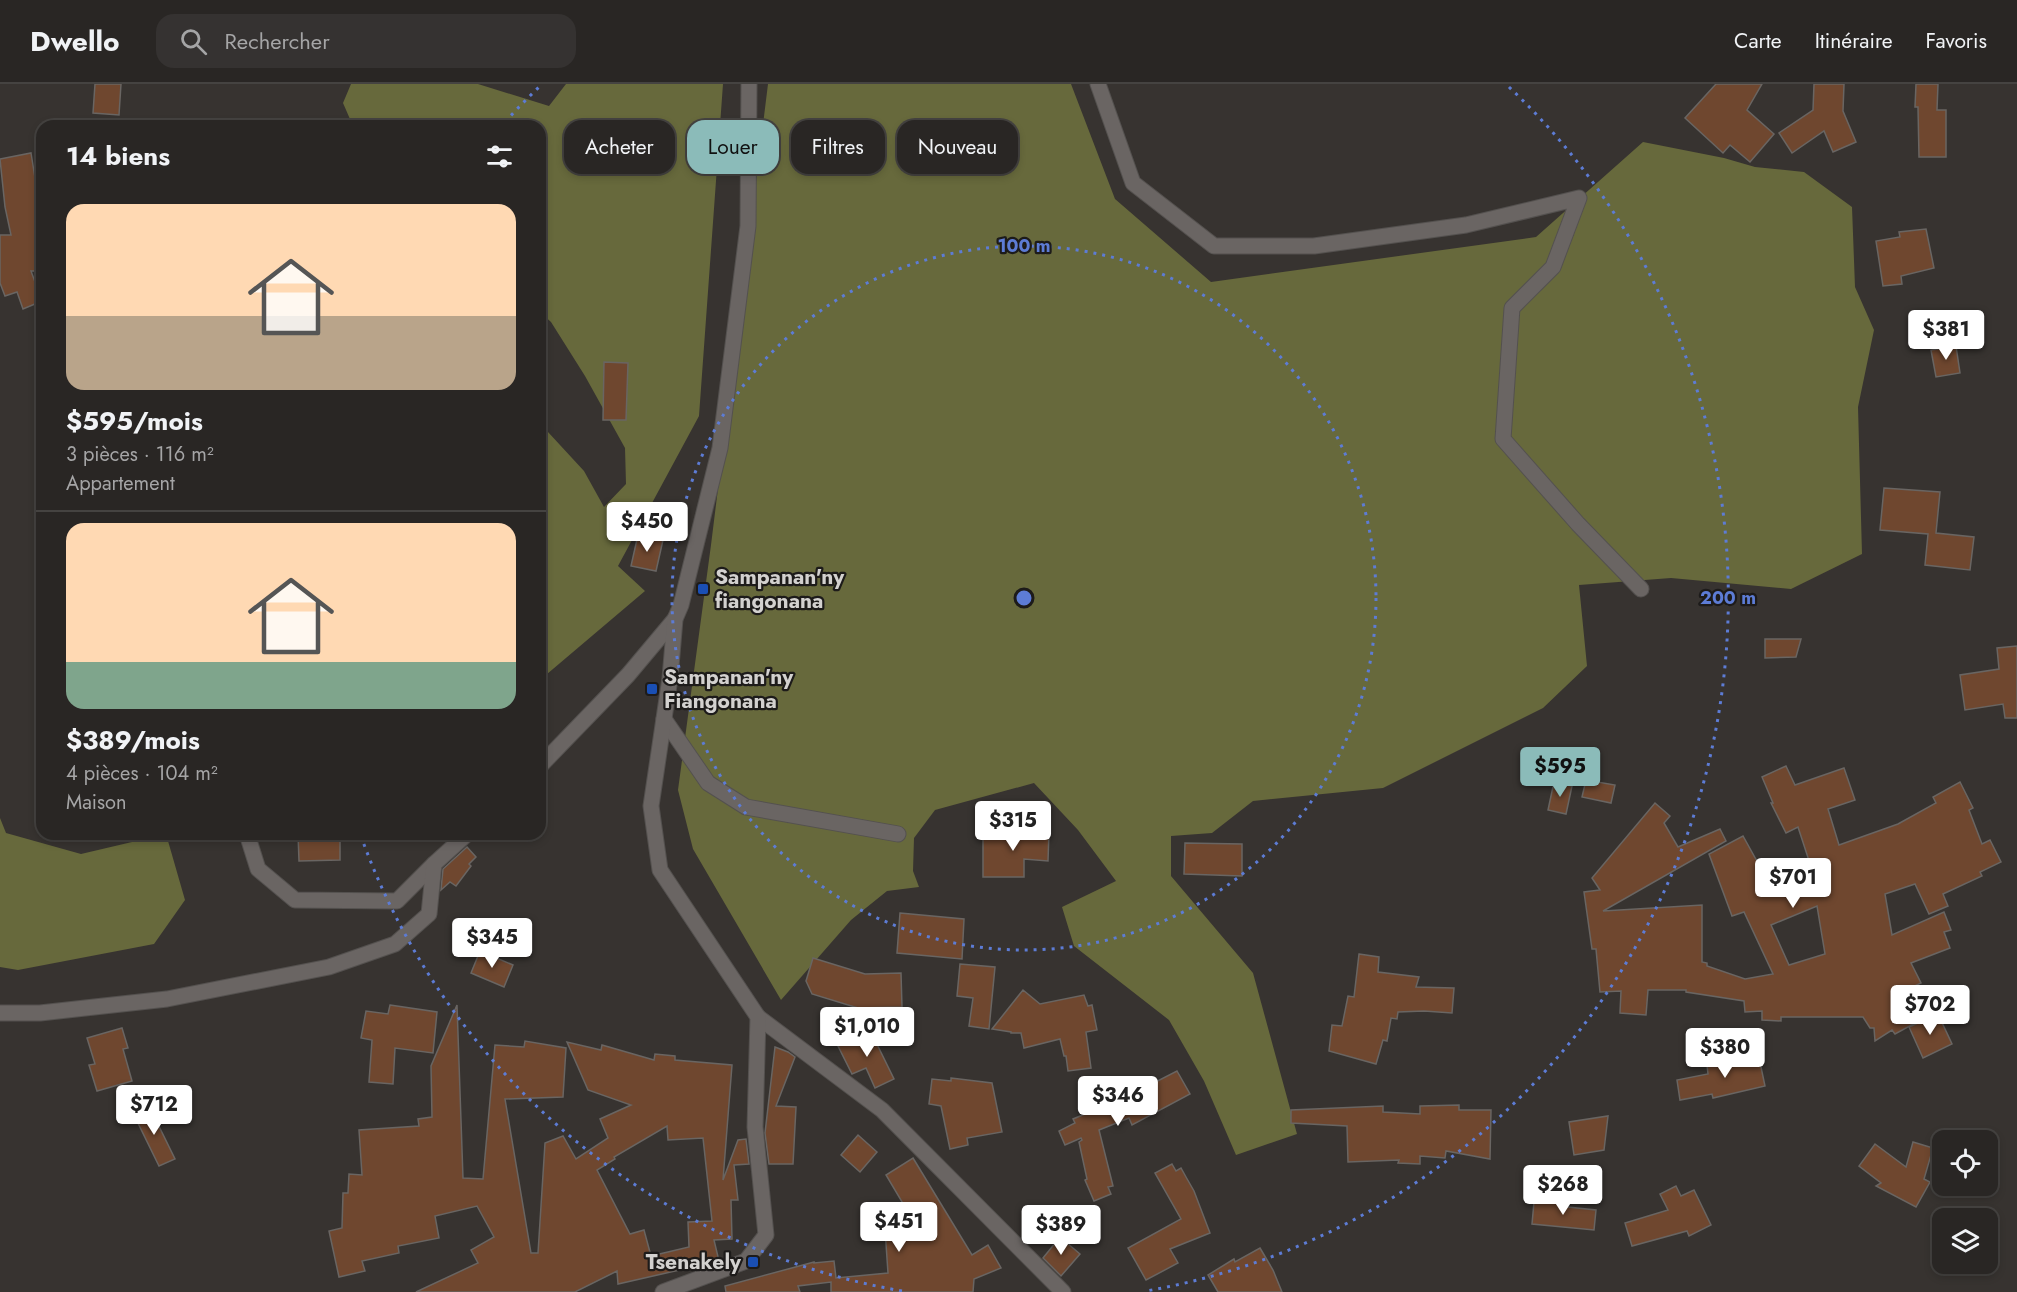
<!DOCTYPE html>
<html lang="fr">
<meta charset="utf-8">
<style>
:root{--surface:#292624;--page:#353231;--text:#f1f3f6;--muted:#a5a5a6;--line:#454341;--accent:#8bbbb9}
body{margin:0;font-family:Jost,sans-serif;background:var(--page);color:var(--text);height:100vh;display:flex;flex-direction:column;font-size:22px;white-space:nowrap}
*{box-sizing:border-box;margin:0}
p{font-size:20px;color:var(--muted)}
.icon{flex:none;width:33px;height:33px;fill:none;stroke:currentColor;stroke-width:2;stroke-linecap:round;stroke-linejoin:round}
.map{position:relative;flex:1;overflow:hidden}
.side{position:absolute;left:36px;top:36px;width:510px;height:720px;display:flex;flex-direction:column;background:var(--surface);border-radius:18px;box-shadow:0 3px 9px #0003,0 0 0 2px var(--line)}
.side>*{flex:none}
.top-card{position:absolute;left:564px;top:36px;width:570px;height:54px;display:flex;gap:12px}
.fabs{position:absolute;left:1932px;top:1046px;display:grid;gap:12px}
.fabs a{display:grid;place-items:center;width:66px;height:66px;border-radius:12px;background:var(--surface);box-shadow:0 3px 9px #0003,0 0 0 2px var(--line);font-size:30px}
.price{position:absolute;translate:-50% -51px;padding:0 14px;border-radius:6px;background:#fff;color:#222;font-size:20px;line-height:39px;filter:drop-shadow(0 2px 3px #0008)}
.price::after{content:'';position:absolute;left:50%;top:36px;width:18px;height:14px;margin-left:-9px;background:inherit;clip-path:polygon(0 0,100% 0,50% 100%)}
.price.on{background:var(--accent);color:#111}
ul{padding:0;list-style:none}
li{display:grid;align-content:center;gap:12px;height:318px;padding:0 30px}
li+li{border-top:2px solid var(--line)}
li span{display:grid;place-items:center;height:186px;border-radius:18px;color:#555}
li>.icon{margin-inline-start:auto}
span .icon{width:108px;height:108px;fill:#fffc;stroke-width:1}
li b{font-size:26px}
h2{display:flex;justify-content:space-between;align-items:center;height:72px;padding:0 30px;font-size:26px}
.chip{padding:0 21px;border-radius:18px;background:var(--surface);box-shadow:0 3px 9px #0003,0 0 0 2px var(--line);font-size:21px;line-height:54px}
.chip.on{background:var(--accent);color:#111}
header{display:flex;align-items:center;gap:36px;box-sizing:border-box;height:84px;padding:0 30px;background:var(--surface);border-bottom:2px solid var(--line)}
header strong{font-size:28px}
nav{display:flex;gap:33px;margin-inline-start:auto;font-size:21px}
.search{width:420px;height:54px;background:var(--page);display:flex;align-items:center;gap:15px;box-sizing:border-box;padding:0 21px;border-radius:18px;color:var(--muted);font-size:22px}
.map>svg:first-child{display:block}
.forest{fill:#67693c}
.building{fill:#6f472f;stroke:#696562;stroke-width:1.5;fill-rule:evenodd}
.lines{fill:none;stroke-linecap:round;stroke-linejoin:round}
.minor-casing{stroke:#54514f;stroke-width:17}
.minor{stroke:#6a6563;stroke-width:15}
.ring{fill:none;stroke:#5d7cd5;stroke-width:3;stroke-dasharray:3 6}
.transit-dot{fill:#1a4fb4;stroke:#1d1b1a;stroke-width:2}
.labels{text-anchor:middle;stroke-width:4.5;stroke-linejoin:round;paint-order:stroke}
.poi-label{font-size:21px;font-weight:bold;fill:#d3d1cf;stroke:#1d1b1a;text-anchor:start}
.centre{fill:#5d7cd5;stroke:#1d1b1a;stroke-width:3}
.ring-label{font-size:18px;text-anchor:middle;font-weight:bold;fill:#5d7cd5;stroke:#1d1b1a;stroke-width:4.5;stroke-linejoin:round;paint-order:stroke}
</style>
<header>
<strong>Dwello</strong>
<div class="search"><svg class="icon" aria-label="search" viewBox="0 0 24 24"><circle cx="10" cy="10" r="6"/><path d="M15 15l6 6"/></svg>Rechercher</div>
<nav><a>Carte</a><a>Itinéraire</a><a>Favoris</a></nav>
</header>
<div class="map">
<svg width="2017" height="1208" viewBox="0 0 2017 1208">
<rect width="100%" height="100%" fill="#373330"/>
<g class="forest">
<polygon points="351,0 478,0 549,22 566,0 723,0 699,332 618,482 645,507 540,596 540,335 548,348 584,387 604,423 626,400 625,364 585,292 551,238 540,228 540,42 353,42 343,19"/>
<polygon points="768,0 1071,0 1115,115 1211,198 1536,153 1643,58 1724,74 1755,83 1804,88 1852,123 1855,203 1874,246 1858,323 1862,470 1791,505 1671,494 1579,501 1587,582 1543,624 1383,704 1253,717 1212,749 1171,752 1171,792 1253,889 1297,1050 1236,1071 1204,997 1169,936 1074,862 1062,823 1116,797 1078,746 1034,699 935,726 914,754 913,787 919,803 887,807 851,836 781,916 693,765 678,706 711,461"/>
<polygon points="0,734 6,749 81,770 166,750 185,816 154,860 18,886 0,883"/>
</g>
<g class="building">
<polygon points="95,0 121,0 119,31 93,29"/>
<polygon points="1716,0 1762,0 1747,26 1774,50 1750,78 1730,61 1723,69 1685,34"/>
<polygon points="1814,0 1844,0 1843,27 1856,58 1833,68 1824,47 1792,69 1779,49 1813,26"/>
<polygon points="1916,0 1938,0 1937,26 1946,26 1946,73 1919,73 1918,23 1915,23"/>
<polygon points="31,69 36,100 42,100 42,187 31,187 42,217 23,225 17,208 5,212 0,199 0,151 11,151 5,123 0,75"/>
<polygon points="1926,145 1934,184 1901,192 1902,200 1883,202 1876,157 1900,153 1899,148"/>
<polygon points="1956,262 1960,289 1936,293 1931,266"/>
<polygon points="604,278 628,279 626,336 603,336"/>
<polygon points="1884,404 1940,408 1936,449 1974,453 1970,486 1925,481 1928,450 1880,446"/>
<polygon points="638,451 663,456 656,487 631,482"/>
<polygon points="1765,555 1801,555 1796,573 1765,574"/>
<polygon points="2017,562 2017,634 2005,634 2003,620 1965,626 1960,591 1999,585 1997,564"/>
<path d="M1786 682 1795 701 1844 684 1855 716 1828 725 1839 761 1898 740 1936 719 1933 713 1960 698 1973 724 1969 726 1982 760 1990 756 2001 778 1980 788 1982 792 1943 810 1948 822 1929 830 1915 800 1885 810 1892 851 1944 828 1951 846 1944 848 1950 864 1911 879 1921 899 1904 907 1919 937 1895 950 1892 946 1875 957 1874 944H1870L1863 933H1781V937L1762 936V927L1745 928 1744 917 1686 908V906H1648L1646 931 1620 929 1621 907 1600 908 1596 865H1592L1584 808 1600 806 1592 794 1655 719 1670 732 1664 739 1678 763 1720 745 1726 757 1603 827 1702 821V878L1707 879V882L1745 895 1773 890 1744 828 1732 832 1709 770 1743 752 1768 797 1774 795 1776 800 1814 792 1798 743 1786 749 1771 719H1773L1762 693ZM1817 822 1825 870 1789 881 1771 841Z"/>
<polygon points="1586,696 1615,701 1611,719 1582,713"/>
<polygon points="1554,698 1572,702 1566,730 1548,726"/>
<polygon points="1032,747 1049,748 1048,777 1024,775 1024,793 983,793 983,748"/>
<polygon points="298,750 340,750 340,776 299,777"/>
<polygon points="1185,759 1242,760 1242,792 1184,790"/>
<polygon points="467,763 476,773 469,780 471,782 456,802 450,798 441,806 443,785"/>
<polygon points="900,829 964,835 962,875 897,869"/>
<polygon points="480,867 513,881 504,903 471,889"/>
<polygon points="1359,870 1379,873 1378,888 1419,893 1416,903 1454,904 1452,929 1424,927 1398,928 1397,935 1391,934 1387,957 1383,956 1376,980 1329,967 1332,941 1342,942 1348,912 1354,913"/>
<polygon points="813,874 865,890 901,889 902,923 858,924 812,910 806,897"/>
<polygon points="960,880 995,883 989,945 969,942 973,914 957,912"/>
<polygon points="1023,906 1040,920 1084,911 1088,922 1092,921 1097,946 1086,948 1091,984 1068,987 1066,972 1064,972 1060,955 1024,964 1021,949 1011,949 1011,948 992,945"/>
<polygon points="390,921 437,928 433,969 395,964 393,1000 369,998 372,956 361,954 366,927 388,930"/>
<path d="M457 921 463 1094 483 1095 495 961 524 963 525 957 566 964 563 1013 505 1015 531 1169H538L545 1059 563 1052 576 1075 608 1054 600 1035 631 1021 588 1006 567 958 601 966 602 961 654 976 655 970 675 972V976L732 981 723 1096 738 1056 746 1055 749 1080 734 1081 738 1116H731L732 1155 714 1156 719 1177 698 1185 697 1182 618 1200 617 1187 575 1208H416L478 1179 471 1166 494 1153 477 1122 435 1132 439 1154 398 1162 399 1169 362 1177 365 1187 339 1193 329 1147 342 1144 343 1109H348L349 1090 362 1091 359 1046 419 1042 418 1035 432 1033 431 982ZM667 1042 668 1056 703 1054 712 1137 688 1138 689 1163 651 1172 644 1146 630 1150 597 1086 615 1075 614 1073Z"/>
<polygon points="1938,930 1952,960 1923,974 1909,943"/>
<polygon points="122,944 128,964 123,965 132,997 97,1007 89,981 95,980 87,954"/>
<polygon points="870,946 894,995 875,1004 866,984 852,990 838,962"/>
<polygon points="775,963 788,968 795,973 776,1022 796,1023 793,1080 769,1080 765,1049"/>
<polygon points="1758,969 1765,1002 1713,1014 1712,1010 1680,1016 1677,996 1708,990 1707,981"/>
<polygon points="1177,987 1190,1010 1132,1041 1129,1034 1099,1046 1113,1102 1108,1103 1111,1110 1094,1117 1085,1096 1087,1095 1079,1058 1082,1056 1081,1054 1065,1061 1059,1047 1075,1039 1073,1035 1102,1023 1103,1025"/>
<polygon points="951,994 992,999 1002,1048 967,1054 968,1061 950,1065 941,1022 929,1020 932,995 951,997"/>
<polygon points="1459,1021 1459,1026 1491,1026 1490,1075 1446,1067 1445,1074 1420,1072 1420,1080 1398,1079 1399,1076 1348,1078 1347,1042 1291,1039 1291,1026 1383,1022 1383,1028 1420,1030 1420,1022"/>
<polygon points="149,1022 175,1075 159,1082 134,1031"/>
<polygon points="1608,1032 1604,1066 1574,1071 1569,1038"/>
<polygon points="858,1051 877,1068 860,1088 841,1071"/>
<polygon points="1913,1058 1933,1064 1924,1095 1930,1098 1916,1123 1876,1102 1881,1099 1859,1082 1875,1060 1906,1083"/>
<polygon points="913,1074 972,1171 988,1161 1001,1184 974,1195 973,1208 831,1208 831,1198 798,1202 800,1208 726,1208 725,1202 814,1178 814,1179 834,1177 836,1194 888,1189 885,1145 917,1143 886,1091"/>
<polygon points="1172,1080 1176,1087 1181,1084 1186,1093 1194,1107 1210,1149 1170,1165 1178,1179 1146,1196 1128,1164 1181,1135 1155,1089"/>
<polygon points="1676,1102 1681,1112 1694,1106 1711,1141 1689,1152 1687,1147 1632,1162 1625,1139 1668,1126 1660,1110"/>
<polygon points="1534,1118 1568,1120 1568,1123 1596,1126 1594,1146 1532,1140"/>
<polygon points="1060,1153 1080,1170 1061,1192 1043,1174"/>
<polygon points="1260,1164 1273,1186 1282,1208 1218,1208 1208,1191 1234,1175 1235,1178"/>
</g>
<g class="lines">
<defs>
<g id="minor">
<polyline points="1098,0 1133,99 1214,162 1314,162 1466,141 1579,114 1553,183 1512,224 1503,355 1578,440 1641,505"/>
<polyline points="664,635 708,699 746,723 898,750"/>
<polyline points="540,682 628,591 675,535"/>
<polyline points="247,750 258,785 295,816 397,817 434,780"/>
<polyline points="0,929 40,929 167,915 329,883 395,860 429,830 434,780 467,750"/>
<polyline points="758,933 882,1026 1063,1208"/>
<polyline points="663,1208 746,1177 766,1151 755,1043 758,933 660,786 651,722 670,594 675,535 681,521 720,364 748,142 749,0"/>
</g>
</defs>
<use href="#minor" class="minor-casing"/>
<use href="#minor" class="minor"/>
</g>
<g class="ring">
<circle cx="1024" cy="514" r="352"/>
<path d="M902 1207A704 704 0 0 1 362 755M505 38A704 704 0 0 1 539 3M1509 3A704 704 0 0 1 1146 1207"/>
</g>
<g class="transit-dot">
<rect x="697" y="499" width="12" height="12" rx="3"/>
<rect x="646" y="599" width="12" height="12" rx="3"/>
<rect x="747" y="1172" width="12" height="12" rx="3"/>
</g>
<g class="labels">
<g class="poi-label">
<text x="715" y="500">Sampanan'ny<tspan x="715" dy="24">fiangonana</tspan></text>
<text x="664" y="600">Sampanan'ny<tspan x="664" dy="24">Fiangonana</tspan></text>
<text x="741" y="1185" text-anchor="end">Tsenakely</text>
</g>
</g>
<circle cx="1024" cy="514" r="9" class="centre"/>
<g class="ring-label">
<text x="1024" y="168">100 m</text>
<text x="1728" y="520">200 m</text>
</g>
</svg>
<div class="fabs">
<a><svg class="icon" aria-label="locate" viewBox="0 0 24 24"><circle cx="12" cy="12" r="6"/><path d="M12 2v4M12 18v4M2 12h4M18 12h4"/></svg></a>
<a><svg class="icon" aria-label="layers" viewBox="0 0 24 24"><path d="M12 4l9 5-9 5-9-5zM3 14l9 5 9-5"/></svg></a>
</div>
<b class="price" style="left:1946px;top:277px">$381</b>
<b class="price" style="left:647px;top:469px">$450</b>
<b class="price on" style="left:1560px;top:714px">$595</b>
<b class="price" style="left:1013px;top:768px">$315</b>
<b class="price" style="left:1793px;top:825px">$701</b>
<b class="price" style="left:492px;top:885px">$345</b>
<b class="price" style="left:1930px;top:952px">$702</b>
<b class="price" style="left:867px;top:974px">$1,010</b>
<b class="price" style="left:1725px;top:995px">$380</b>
<b class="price" style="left:1118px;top:1043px">$346</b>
<b class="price" style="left:154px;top:1052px">$712</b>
<b class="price" style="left:1563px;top:1132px">$268</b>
<b class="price" style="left:899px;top:1169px">$451</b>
<b class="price" style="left:1061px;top:1172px">$389</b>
<div class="top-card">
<a class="chip">Acheter</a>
<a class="chip on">Louer</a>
<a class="chip">Filtres</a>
<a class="chip">Nouveau</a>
</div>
<section class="side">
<h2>14 biens<svg class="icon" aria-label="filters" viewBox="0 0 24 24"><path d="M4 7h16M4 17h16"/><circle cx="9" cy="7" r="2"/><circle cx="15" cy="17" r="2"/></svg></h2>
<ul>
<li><span style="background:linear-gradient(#ffd9b3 60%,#b9a48a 0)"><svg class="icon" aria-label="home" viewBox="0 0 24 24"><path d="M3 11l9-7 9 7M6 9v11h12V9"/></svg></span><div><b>$595/mois</b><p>3 pièces · 116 m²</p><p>Appartement</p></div></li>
<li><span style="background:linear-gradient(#ffd9b3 75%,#7fa58c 0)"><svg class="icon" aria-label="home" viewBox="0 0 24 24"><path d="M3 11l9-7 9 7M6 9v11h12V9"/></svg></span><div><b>$389/mois</b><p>4 pièces · 104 m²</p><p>Maison</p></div></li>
</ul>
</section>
</div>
